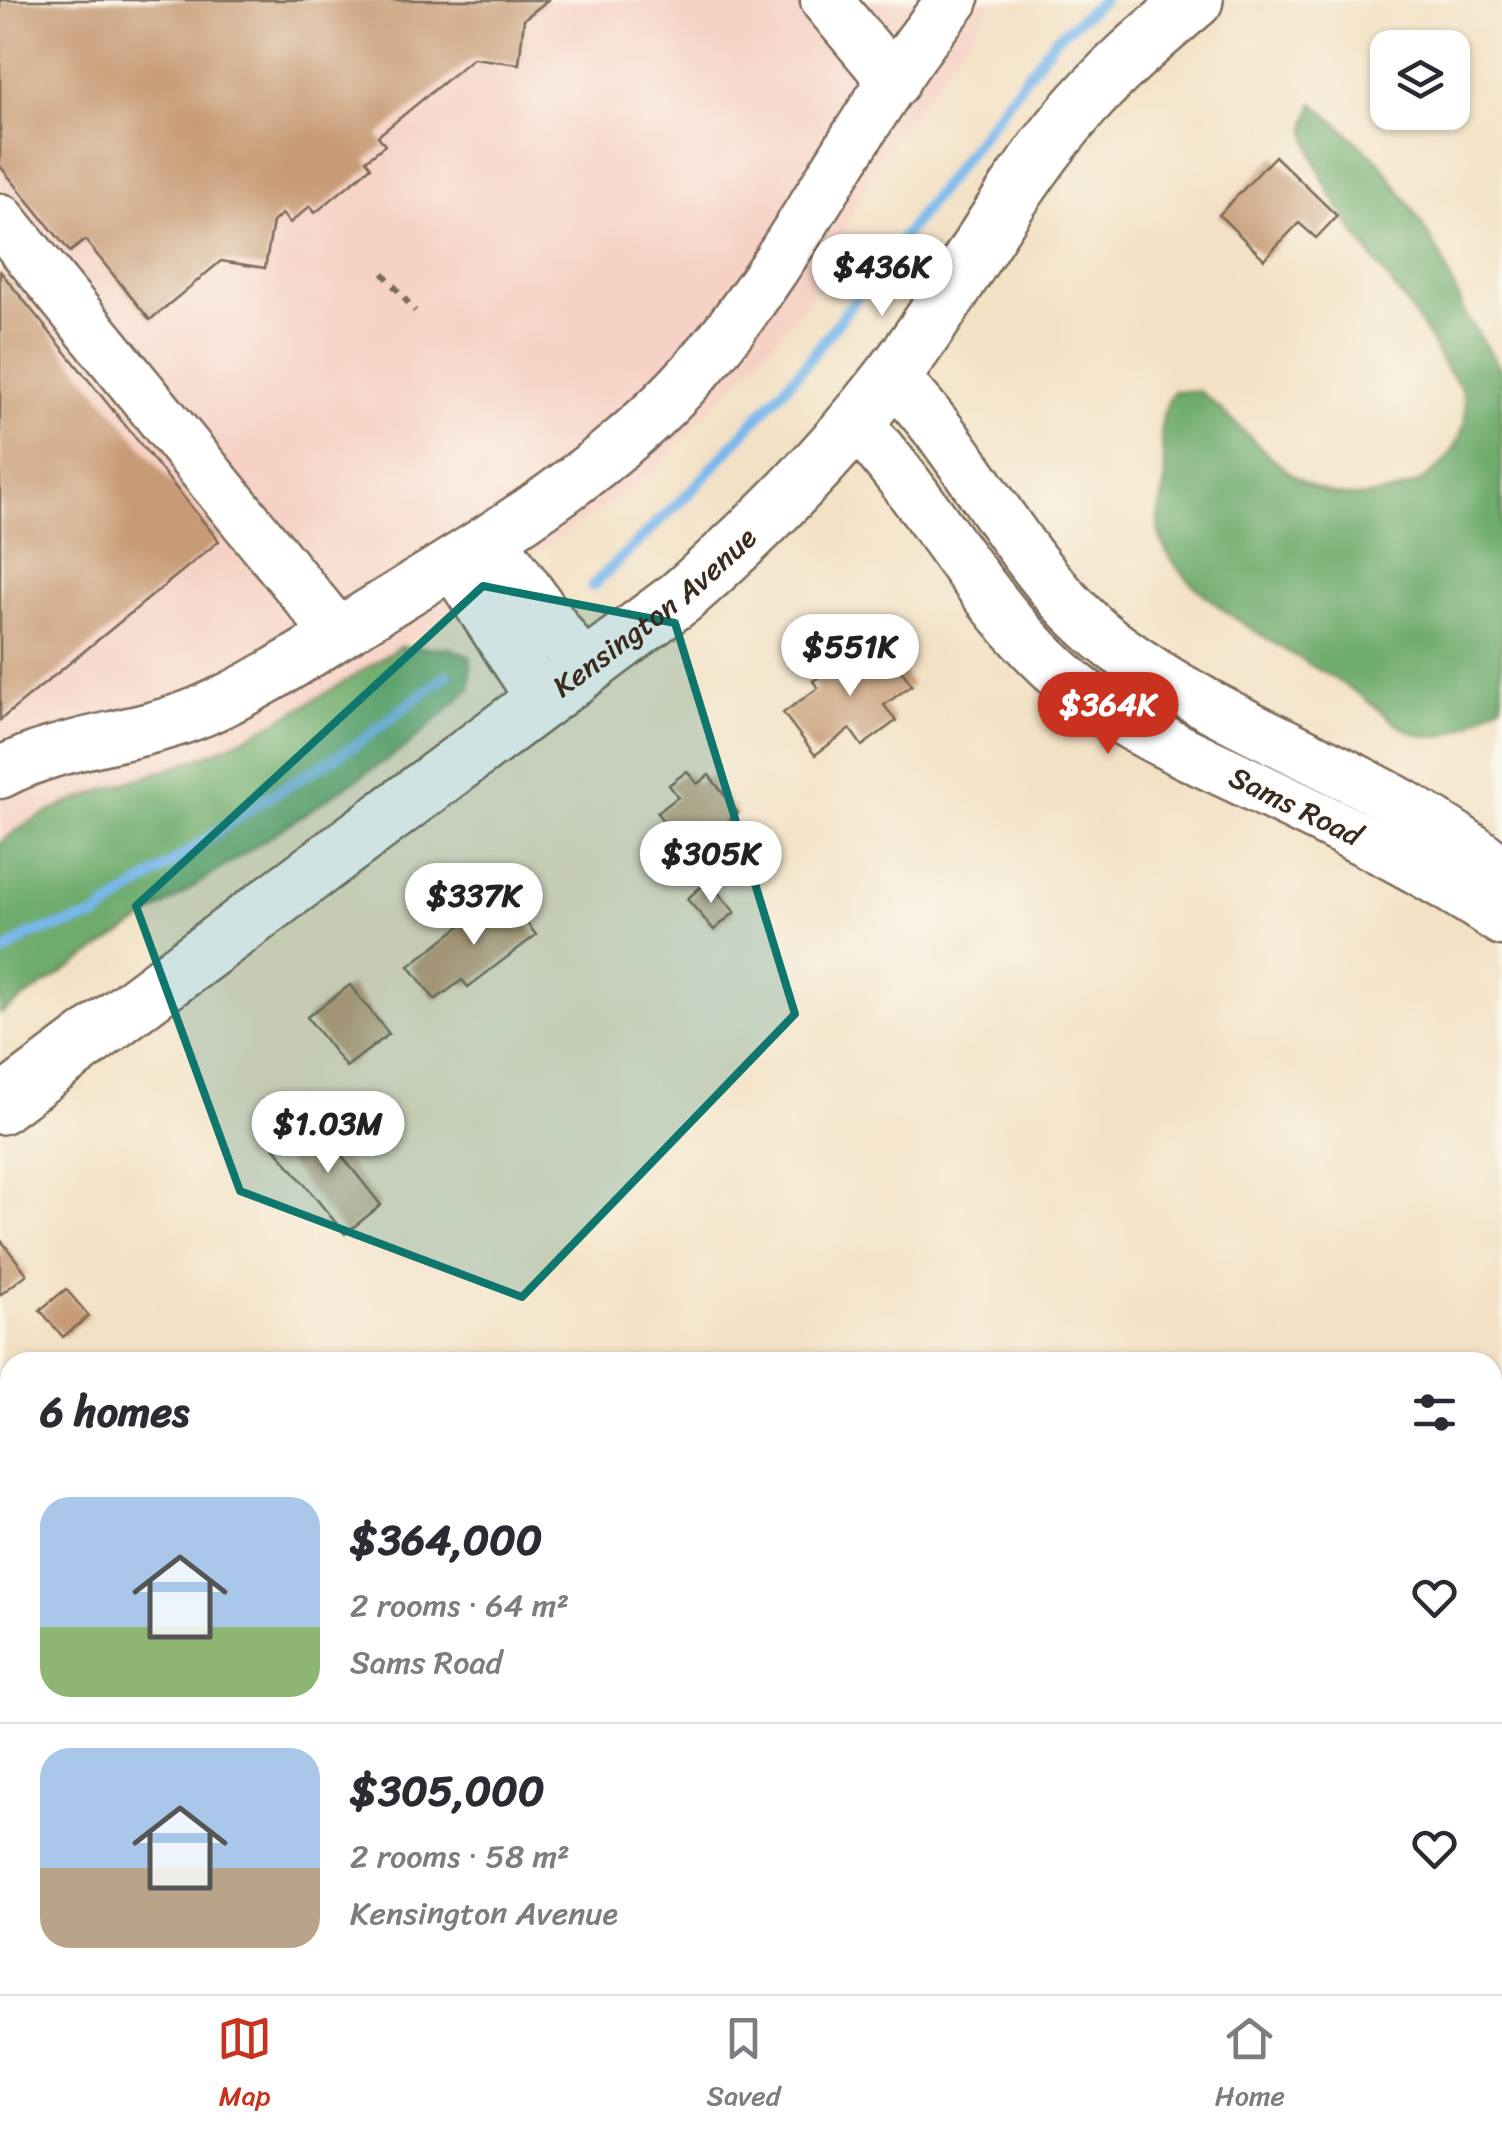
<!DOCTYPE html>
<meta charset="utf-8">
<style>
:root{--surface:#fff;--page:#f7f7f7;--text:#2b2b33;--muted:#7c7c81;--line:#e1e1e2;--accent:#c8321e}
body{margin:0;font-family:Sriracha,sans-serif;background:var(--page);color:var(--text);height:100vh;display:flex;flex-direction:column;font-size:38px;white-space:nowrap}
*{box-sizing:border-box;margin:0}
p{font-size:32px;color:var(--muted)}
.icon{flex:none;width:55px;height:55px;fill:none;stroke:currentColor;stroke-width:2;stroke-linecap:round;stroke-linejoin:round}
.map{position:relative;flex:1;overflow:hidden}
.details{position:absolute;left:0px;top:1352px;width:1502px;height:642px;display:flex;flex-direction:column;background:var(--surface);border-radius:30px 30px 0 0;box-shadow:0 2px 8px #0004}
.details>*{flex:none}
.tools{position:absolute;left:1370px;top:30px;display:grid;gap:20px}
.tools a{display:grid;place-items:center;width:100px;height:100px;border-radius:20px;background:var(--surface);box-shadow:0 2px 8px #0004;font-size:50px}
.price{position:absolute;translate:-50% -85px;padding:0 22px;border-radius:35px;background:#fff;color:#222;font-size:32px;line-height:65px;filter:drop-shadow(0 2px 5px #0008)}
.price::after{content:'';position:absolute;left:50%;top:60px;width:30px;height:22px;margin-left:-15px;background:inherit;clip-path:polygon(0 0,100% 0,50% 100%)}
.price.selected{background:var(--accent);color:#fff}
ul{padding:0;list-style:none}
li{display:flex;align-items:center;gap:30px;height:250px;padding:0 40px}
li+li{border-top:2px solid var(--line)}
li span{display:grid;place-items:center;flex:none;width:280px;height:200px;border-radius:30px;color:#555}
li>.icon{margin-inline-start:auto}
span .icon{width:120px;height:120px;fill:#fffc;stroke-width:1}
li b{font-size:42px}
h2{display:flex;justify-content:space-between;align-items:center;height:120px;padding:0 40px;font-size:42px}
.tab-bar{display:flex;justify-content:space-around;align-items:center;height:140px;border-top:2px solid var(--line);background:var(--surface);font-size:28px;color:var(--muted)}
.tab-bar a{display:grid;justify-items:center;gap:5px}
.tab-bar .selected{color:var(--accent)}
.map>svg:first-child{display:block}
.built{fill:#f6d1c5}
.forest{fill:#6eab6c;stroke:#546a45;stroke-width:2.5}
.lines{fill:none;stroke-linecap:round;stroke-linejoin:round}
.stream{stroke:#79b7ec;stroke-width:11}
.building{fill:#c79b76}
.minor-casing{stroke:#7b6a58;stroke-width:55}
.major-casing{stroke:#7b6a58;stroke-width:60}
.path{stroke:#7b6a58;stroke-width:6;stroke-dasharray:8 8;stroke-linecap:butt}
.minor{stroke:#fff;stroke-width:50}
.major{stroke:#fff;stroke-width:55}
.marked{fill:#0f766e;fill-opacity:0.2;stroke:#0f766e;stroke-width:8;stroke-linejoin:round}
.labels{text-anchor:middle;stroke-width:10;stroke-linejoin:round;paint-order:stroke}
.street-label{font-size:30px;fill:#3b2a1e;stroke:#fbf7ec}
</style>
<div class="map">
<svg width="1502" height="1994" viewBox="0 0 1502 1994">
<rect width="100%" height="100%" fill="#fbf7ec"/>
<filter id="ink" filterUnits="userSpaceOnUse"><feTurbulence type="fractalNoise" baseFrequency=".01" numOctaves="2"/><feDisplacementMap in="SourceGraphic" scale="20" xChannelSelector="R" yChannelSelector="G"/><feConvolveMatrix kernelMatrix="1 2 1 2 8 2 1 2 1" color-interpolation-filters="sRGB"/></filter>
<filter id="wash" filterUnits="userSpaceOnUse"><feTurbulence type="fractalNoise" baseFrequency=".0048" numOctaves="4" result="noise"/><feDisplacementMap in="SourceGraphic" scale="40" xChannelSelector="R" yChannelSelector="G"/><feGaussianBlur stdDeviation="2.25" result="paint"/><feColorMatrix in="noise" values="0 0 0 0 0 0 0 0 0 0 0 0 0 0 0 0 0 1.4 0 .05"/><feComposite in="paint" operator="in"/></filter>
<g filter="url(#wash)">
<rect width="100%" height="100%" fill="#f3e1c5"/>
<polygon class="built" points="0,0 996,0 884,153 803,310 646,479 356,676 213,752 27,821 0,843"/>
<g class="forest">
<path d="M1314 103 1378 160 1411 207 1441 256 1464 312 1502 371V703C1477 716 1457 739 1428 736 1399 733 1374 703 1351 689 1302 658 1171 594 1159 532 1155 515 1165 496 1165 479 1164 440 1153 429 1173 391H1199C1270 446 1305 525 1408 487 1444 474 1476 430 1462 390 1459 382 1449 374 1444 366 1437 356 1432 344 1426 333 1388 273 1321 203 1307 132 1305 123 1311 112 1314 103Z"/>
<path d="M399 647 450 648 471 657 470 689 406 747 0 1014V843C58 795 142 782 211 753 276 725 340 686 399 647Z"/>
</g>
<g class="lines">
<g class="stream">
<polyline points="592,586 695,487 805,365 1055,39 1103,0"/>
<polyline points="0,955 30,934 95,917 254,806 357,744 447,675"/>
</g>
</g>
<g id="blocks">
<g class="building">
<polygon points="0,0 548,0 524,19 519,64 473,58 378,136 385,145 366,160 371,167 315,213 310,206 290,223 282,214 273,222 265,268 221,261 150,320 85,240 70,252 0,166"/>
<polygon points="1275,156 1337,216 1316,238 1299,223 1264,259 1219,215"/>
<polygon points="0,271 219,541 0,720"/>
<polygon points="876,636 912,685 884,705 896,721 862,746 850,729 815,755 783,713 818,688 813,681"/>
<polygon points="687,771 697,784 709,775 738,813 713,833 724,848 699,867 657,813 678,797 669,785"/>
<polygon points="708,881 735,912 714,930 687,899"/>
<polygon points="504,892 536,935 468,987 462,980 435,1000 409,966"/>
<polygon points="350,985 389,1034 346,1067 307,1017"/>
<polygon points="311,1117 381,1205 345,1234 274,1147"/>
<polygon points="0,1239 27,1274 0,1295"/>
<polygon points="66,1289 89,1316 63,1337 40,1310"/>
<polygon points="0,1500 10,1515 10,1539 0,1546"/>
<polygon points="338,1985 399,1985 401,1989 395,1994 345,1994"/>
<polygon points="430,1985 488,1985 495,1994 437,1994"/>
<polygon points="601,1985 672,1985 676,1990 672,1994 608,1994"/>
</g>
</g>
</g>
<g filter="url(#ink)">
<use href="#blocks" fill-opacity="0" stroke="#7b6a58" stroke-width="2.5"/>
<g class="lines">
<defs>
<g id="minor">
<polyline points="826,0 894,82"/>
<polyline points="0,219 338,634"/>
<path d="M892 377C975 458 1020 575 1114 646 1235 736 1385 775 1502 872"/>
<path id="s1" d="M856 423C935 508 982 610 1074 686 1124 726 1183 752 1240 779 1330 823 1419 864 1502 920"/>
<polyline points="491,539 584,670"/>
<polyline points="453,563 543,701"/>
<path d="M0 773C64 739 136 739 202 711 262 685 317 647 373 612 485 543 605 473 694 373 795 259 856 117 953 0"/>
<polyline points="0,1806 10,1820"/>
<polyline points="133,1985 140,1994"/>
<polyline points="770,1985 775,1994"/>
</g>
<g id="major">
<path id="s2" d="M0 1106 681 597C758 529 829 459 891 378 955 295 1002 200 1068 121 1105 76 1151 37 1195 0"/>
</g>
</defs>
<use href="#minor" class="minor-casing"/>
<use href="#major" class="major-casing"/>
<polyline class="path" points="383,273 415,311"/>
<use href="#minor" class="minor"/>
<use href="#major" class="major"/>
</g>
</g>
<path class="marked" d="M483 586 675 623 795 1014 522 1297 240 1191 136 906Z"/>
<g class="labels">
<g class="street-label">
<text dy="10" stroke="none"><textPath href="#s2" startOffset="820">Kensington Avenue</textPath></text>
<text dy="10" stroke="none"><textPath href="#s1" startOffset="595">Sams Road</textPath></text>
</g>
</g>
</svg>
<div class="tools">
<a><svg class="icon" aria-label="layers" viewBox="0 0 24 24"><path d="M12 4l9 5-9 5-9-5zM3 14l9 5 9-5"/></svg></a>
</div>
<b class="price" style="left:882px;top:319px">$436K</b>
<b class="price" style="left:850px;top:699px">$551K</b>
<b class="price selected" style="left:1108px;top:757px">$364K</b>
<b class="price" style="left:711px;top:906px">$305K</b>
<b class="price" style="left:474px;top:948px">$337K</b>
<b class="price" style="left:328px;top:1176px">$1.03M</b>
<section class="details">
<h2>6 homes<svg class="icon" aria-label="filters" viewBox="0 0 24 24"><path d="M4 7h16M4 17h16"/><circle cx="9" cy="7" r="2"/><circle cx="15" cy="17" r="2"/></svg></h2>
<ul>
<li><span style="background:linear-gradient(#a9c7e8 65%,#8fb573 0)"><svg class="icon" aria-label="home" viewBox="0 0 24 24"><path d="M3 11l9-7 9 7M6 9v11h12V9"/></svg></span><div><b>$364,000</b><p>2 rooms · 64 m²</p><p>Sams Road</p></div><svg class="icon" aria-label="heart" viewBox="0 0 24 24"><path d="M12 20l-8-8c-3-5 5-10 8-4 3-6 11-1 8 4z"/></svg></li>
<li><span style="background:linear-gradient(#a9c7e8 60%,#b9a48a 0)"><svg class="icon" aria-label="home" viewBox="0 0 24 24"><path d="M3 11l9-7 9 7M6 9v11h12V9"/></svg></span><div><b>$305,000</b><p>2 rooms · 58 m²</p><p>Kensington Avenue</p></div><svg class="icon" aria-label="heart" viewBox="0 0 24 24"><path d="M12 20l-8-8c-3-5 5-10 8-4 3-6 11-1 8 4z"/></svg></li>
</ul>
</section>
</div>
<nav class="tab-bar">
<a class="selected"><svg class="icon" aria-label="map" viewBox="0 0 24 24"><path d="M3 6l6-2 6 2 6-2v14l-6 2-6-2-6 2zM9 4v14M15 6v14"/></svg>Map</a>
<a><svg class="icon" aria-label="saved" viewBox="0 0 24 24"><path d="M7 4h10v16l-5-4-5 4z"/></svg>Saved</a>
<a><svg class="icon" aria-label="home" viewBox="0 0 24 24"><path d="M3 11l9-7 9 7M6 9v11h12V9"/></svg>Home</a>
</nav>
